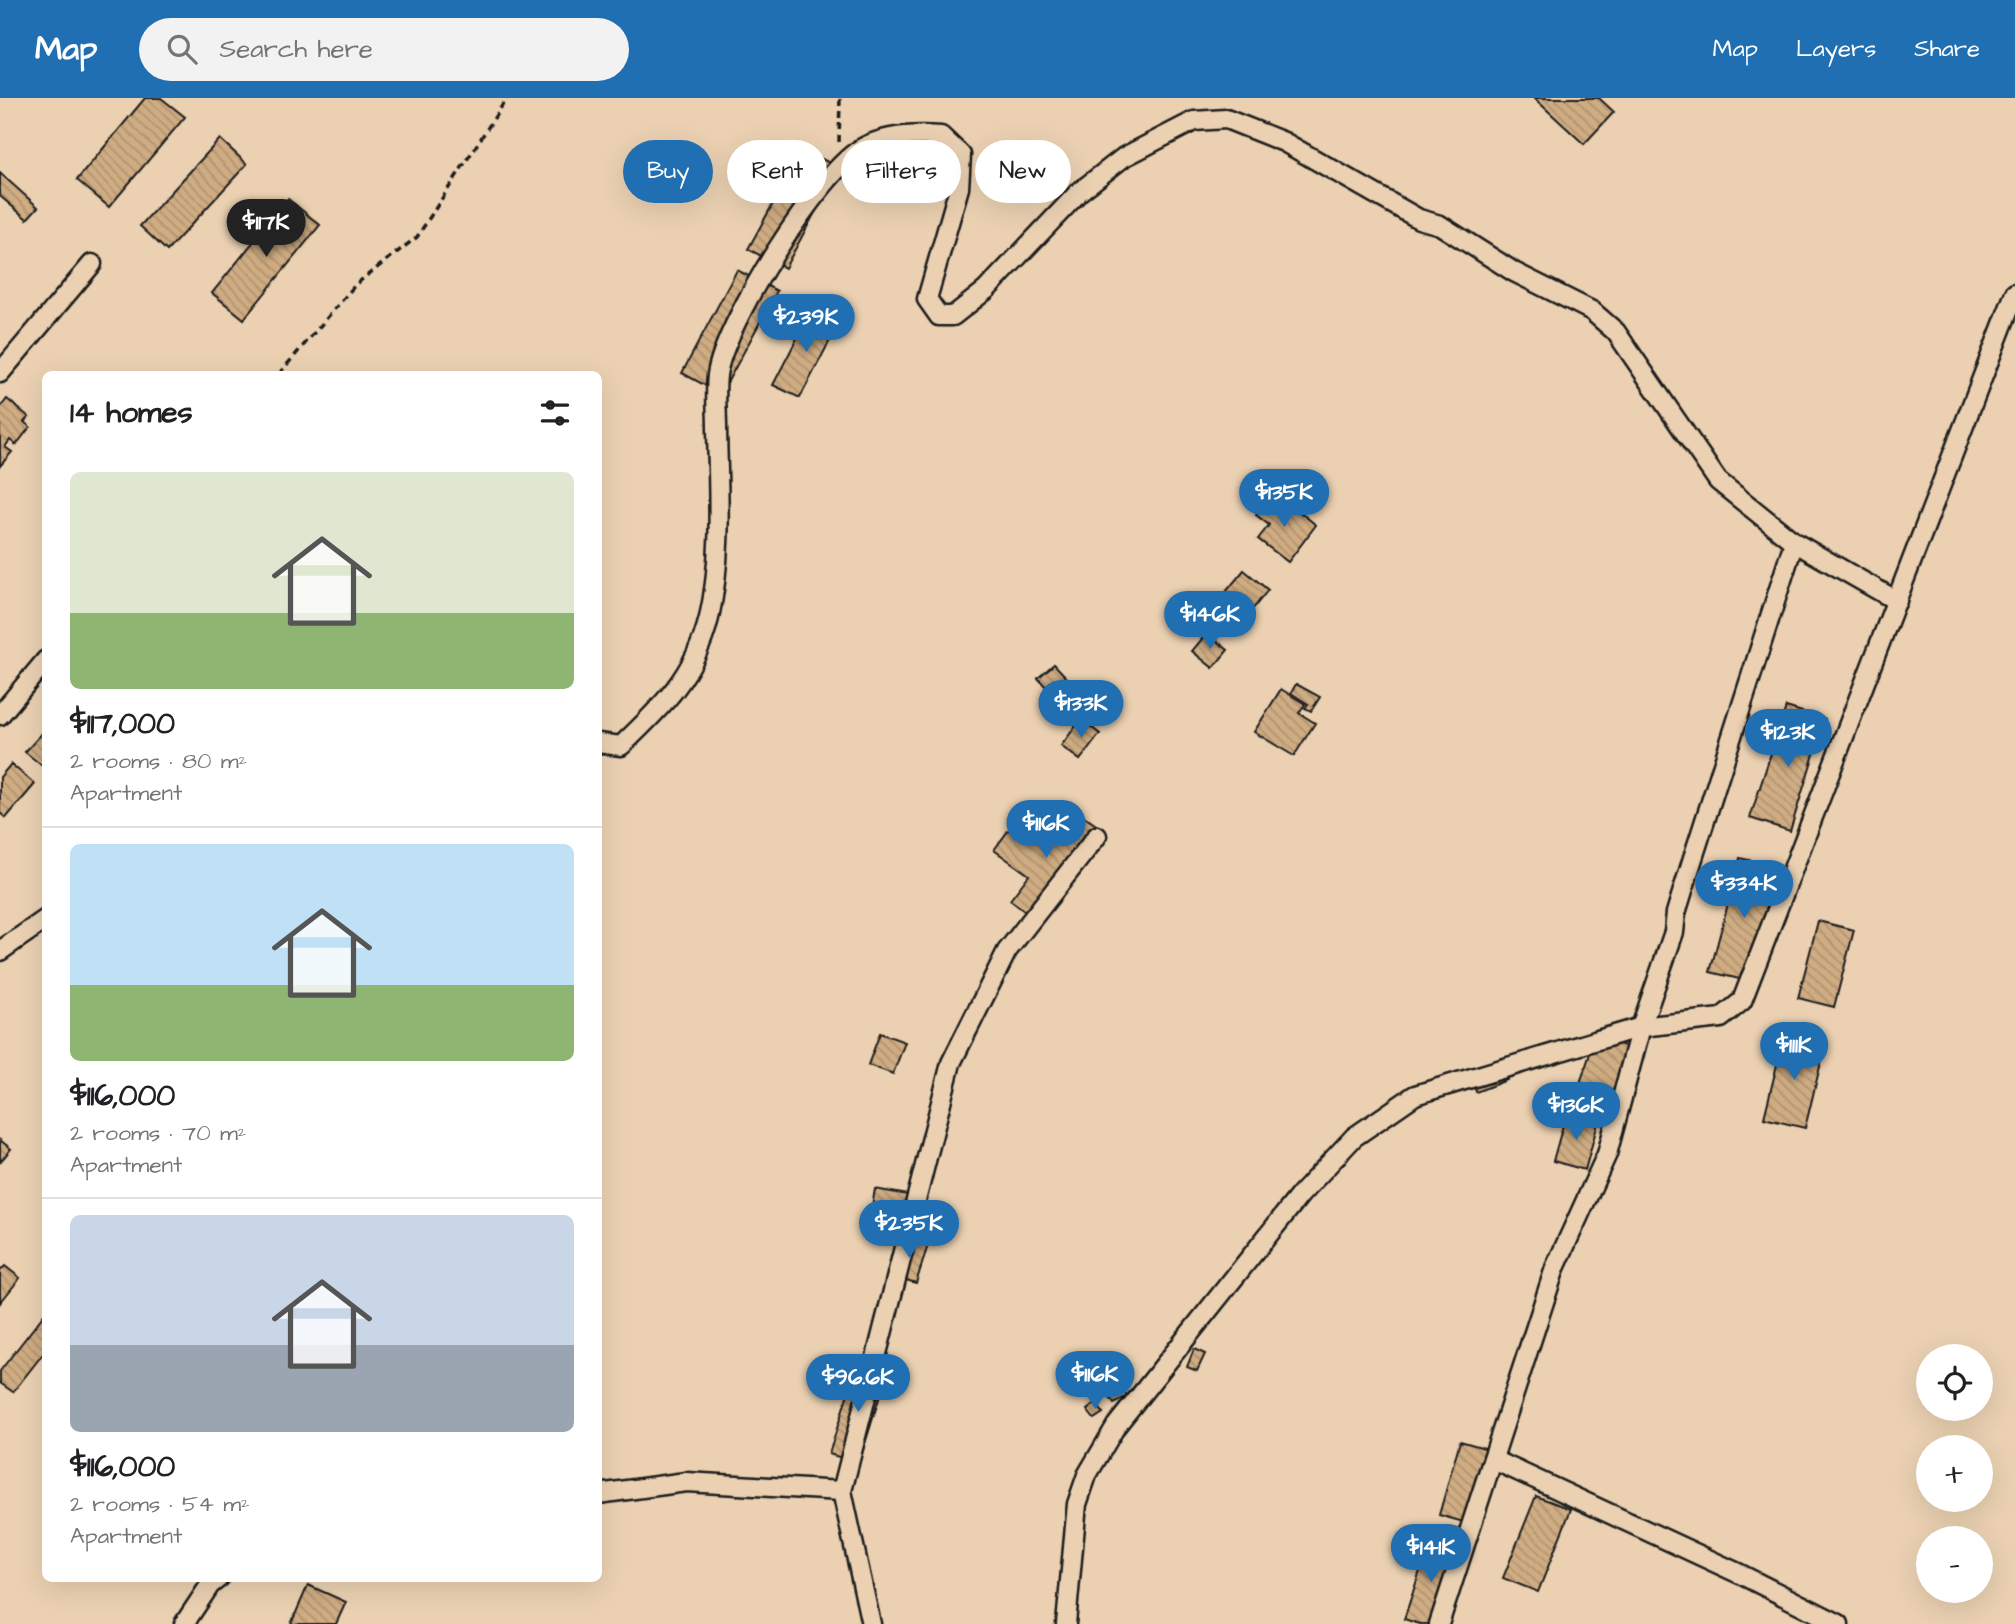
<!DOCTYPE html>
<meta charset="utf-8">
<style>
:root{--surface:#fff;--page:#f2f2f2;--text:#202124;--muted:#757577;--line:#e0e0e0;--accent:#1f6fb2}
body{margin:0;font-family:"Architects Daughter",sans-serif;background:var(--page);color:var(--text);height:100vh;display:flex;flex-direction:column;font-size:26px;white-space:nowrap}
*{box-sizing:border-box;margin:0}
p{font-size:23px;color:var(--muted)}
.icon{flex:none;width:38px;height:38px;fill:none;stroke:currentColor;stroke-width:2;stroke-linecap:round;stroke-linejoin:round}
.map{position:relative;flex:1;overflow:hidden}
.sheet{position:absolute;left:42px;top:273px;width:560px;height:1211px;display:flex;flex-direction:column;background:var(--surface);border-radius:10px;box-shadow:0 7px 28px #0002}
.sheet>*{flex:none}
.banner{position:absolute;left:623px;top:42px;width:665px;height:63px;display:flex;gap:14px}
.tools{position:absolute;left:1916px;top:1246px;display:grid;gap:14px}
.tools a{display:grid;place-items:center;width:77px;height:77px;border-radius:50%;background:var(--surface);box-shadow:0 7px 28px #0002;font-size:35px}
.price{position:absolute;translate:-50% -60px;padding:0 16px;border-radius:24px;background:var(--accent);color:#fff;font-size:23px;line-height:46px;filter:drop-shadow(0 2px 4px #0008)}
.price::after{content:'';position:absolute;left:50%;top:42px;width:21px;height:16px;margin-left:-10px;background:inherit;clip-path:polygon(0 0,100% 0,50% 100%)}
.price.on{background:#222;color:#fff}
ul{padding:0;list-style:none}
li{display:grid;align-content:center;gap:14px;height:371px;padding:0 28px}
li+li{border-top:2px solid var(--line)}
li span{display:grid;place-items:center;height:217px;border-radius:10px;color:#555}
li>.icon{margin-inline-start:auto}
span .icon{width:126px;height:126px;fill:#fffc;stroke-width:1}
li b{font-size:30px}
h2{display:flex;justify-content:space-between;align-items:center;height:84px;padding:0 28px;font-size:30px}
.tag{padding:0 24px;border-radius:32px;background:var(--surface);box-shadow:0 7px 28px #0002;font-size:24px;line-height:63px}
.tag.on{background:var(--accent);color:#fff}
header{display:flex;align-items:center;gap:42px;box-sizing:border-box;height:98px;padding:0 35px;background:var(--accent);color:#fff}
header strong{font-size:33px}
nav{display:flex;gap:38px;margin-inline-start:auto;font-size:24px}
.search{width:490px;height:63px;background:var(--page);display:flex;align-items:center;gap:18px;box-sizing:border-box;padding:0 24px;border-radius:38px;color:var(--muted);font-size:26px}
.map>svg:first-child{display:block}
.building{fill:url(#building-back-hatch);stroke:#1c1c1c;stroke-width:2}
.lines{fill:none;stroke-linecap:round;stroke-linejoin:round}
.street-casing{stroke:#1c1c1c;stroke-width:23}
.path{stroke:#1c1c1c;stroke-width:3.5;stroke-dasharray:7 5;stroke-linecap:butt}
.street{stroke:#ebd1b2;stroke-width:18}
</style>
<header>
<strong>Map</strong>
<div class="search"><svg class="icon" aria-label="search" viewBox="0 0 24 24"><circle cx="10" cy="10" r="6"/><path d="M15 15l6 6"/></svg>Search here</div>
<nav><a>Map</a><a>Layers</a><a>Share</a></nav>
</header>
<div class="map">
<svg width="2015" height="1526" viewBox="0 0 2015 1526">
<defs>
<pattern id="building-back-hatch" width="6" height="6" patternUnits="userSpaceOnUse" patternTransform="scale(1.75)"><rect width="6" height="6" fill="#cfac82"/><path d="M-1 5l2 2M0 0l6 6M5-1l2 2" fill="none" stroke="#b19370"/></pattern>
</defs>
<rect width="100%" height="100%" fill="#ebd1b2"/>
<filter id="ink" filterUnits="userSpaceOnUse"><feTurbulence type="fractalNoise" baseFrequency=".0143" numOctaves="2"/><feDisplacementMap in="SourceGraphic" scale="14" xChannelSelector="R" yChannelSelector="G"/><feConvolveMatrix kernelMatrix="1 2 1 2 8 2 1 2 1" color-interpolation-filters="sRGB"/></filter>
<g filter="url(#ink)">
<g class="building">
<polygon points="145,0 161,0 185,19 109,109 77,82"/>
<polygon points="1534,0 1599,0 1614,14 1584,46"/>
<polygon points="220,41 247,66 167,153 140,128"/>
<polygon points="803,51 839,70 785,170 748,151"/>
<polygon points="0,75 38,109 27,121 0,98"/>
<polygon points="288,101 320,127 244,221 212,195"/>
<polygon points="737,172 777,193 721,296 682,275"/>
<polygon points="812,211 839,225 800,300 773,287"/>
<polygon points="7,301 29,319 24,324 30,329 16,347 10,342 5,349 12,354 0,368 0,310"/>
<polygon points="1267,402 1280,413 1287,404 1316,427 1288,464 1258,441 1269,427 1256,417"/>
<polygon points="1244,472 1268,492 1240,527 1215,507"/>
<polygon points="1207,535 1228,552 1213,570 1192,553"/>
<polygon points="1054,566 1081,595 1065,610 1038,580"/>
<polygon points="1296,586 1320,599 1311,613 1305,610 1308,606 1291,595"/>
<polygon points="1281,591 1305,606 1299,615 1315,625 1294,658 1254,634"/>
<polygon points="1786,609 1825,621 1790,733 1750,720"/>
<polygon points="1081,621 1100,636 1080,662 1061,648"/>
<polygon points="46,631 46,671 25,654"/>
<polygon points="11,666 35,686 6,720 0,715 0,679"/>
<polygon points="1076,713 1102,731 1036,822 1010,802 1029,777 994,752 1016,722 1050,747"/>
<polygon points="1740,760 1777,769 1748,883 1710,874"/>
<polygon points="1818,823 1854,832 1834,909 1798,900"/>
<polygon points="880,935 905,944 893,976 868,967"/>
<polygon points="1596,938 1628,949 1611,998 1579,988"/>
<polygon points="1784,938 1825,948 1805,1030 1764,1020"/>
<polygon points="1500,965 1507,982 1476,994 1470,977"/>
<polygon points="1566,1016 1598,1025 1585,1072 1553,1063"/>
<polygon points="0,1042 11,1051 0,1064"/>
<polygon points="875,1091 908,1097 905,1114 872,1109"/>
<polygon points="901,1139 928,1147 916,1185 889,1177"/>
<polygon points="5,1168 20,1180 0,1205 0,1173"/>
<polygon points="46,1214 46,1252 13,1294 0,1285 0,1273"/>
<polygon points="1194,1251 1205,1256 1197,1273 1187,1269"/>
<polygon points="857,1266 887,1275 859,1365 829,1356"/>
<polygon points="1119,1285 1127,1298 1114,1306 1106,1294"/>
<polygon points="1096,1305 1103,1315 1094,1321 1087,1312"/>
<polygon points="1460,1343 1488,1351 1467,1425 1439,1417"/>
<polygon points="1536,1398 1571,1411 1538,1494 1503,1480"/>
<polygon points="1430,1443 1458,1452 1433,1526 1420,1526 1404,1521"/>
<polygon points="308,1487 346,1504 336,1526 291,1526"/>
</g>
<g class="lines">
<defs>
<g id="street">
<polyline points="0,275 92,166"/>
<polyline points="0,617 46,562"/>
<path d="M598 645 621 648C662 609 695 577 709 520 723 458 718 392 717 330 717 313 715 294 717 277 723 228 820 71 864 49 887 37 915 36 941 38L961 57 959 90 927 201 939 218H953L986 192 1079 94 1124 59 1194 23 1226 21 1284 44 1419 121 1440 127 1514 174 1592 213 1616 234 1718 383 1794 444 1897 503"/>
<polyline points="0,853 46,821"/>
<polyline points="1494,1362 1740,1476 1839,1526"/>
<polyline points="598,1396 686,1384 842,1393"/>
<polyline points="184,1526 210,1487 219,1480"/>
<polyline points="871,1526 842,1393 951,965 1007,853 1097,738"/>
<polyline points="1066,1526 1077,1406 1087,1377 1116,1328 1300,1097 1354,1039 1415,997 1641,929 1721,920 1742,903 2015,195"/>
<polyline points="1439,1526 1555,1170 1607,1056 1641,929 1674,834 1676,815 1693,760 1794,444"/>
</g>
</defs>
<use href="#street" class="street-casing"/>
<g class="path">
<polyline points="839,44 840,0"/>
<polyline points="279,276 356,186 417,139 507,0"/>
</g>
<use href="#street" class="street"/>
</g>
</g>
</svg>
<div class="tools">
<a><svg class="icon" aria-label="locate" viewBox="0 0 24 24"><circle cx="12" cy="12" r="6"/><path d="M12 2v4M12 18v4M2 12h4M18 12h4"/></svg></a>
<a>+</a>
<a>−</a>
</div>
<b class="price on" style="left:266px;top:161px">$117K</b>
<b class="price" style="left:806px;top:256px">$239K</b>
<b class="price" style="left:1284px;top:431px">$135K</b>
<b class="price" style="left:1210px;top:553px">$146K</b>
<b class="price" style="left:1081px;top:642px">$133K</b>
<b class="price" style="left:1788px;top:671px">$123K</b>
<b class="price" style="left:1046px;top:762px">$116K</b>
<b class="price" style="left:1744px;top:822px">$334K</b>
<b class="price" style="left:1794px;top:984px">$111K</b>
<b class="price" style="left:1576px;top:1044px">$136K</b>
<b class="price" style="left:909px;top:1162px">$235K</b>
<b class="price" style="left:1095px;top:1313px">$116K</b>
<b class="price" style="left:858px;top:1316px">$96.6K</b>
<b class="price" style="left:1431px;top:1486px">$141K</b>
<div class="banner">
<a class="tag on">Buy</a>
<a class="tag">Rent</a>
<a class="tag">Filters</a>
<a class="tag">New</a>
</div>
<section class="sheet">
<h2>14 homes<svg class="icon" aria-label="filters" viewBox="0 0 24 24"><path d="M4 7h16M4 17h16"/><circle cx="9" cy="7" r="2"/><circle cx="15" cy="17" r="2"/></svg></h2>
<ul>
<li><span style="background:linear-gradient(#dfe7d0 65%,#8fb573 0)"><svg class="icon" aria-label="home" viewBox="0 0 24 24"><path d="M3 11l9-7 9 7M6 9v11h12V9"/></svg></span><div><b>$117,000</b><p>2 rooms · 80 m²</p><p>Apartment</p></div></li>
<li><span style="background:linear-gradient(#bfe0f5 65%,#8fb573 0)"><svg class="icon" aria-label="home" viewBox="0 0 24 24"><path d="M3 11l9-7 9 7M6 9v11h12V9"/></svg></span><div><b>$116,000</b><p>2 rooms · 70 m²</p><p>Apartment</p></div></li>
<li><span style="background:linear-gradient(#c9d6e8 60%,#9aa5b1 0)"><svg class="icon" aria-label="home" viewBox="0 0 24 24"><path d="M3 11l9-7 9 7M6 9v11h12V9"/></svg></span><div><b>$116,000</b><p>2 rooms · 54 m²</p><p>Apartment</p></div></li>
</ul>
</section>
</div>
